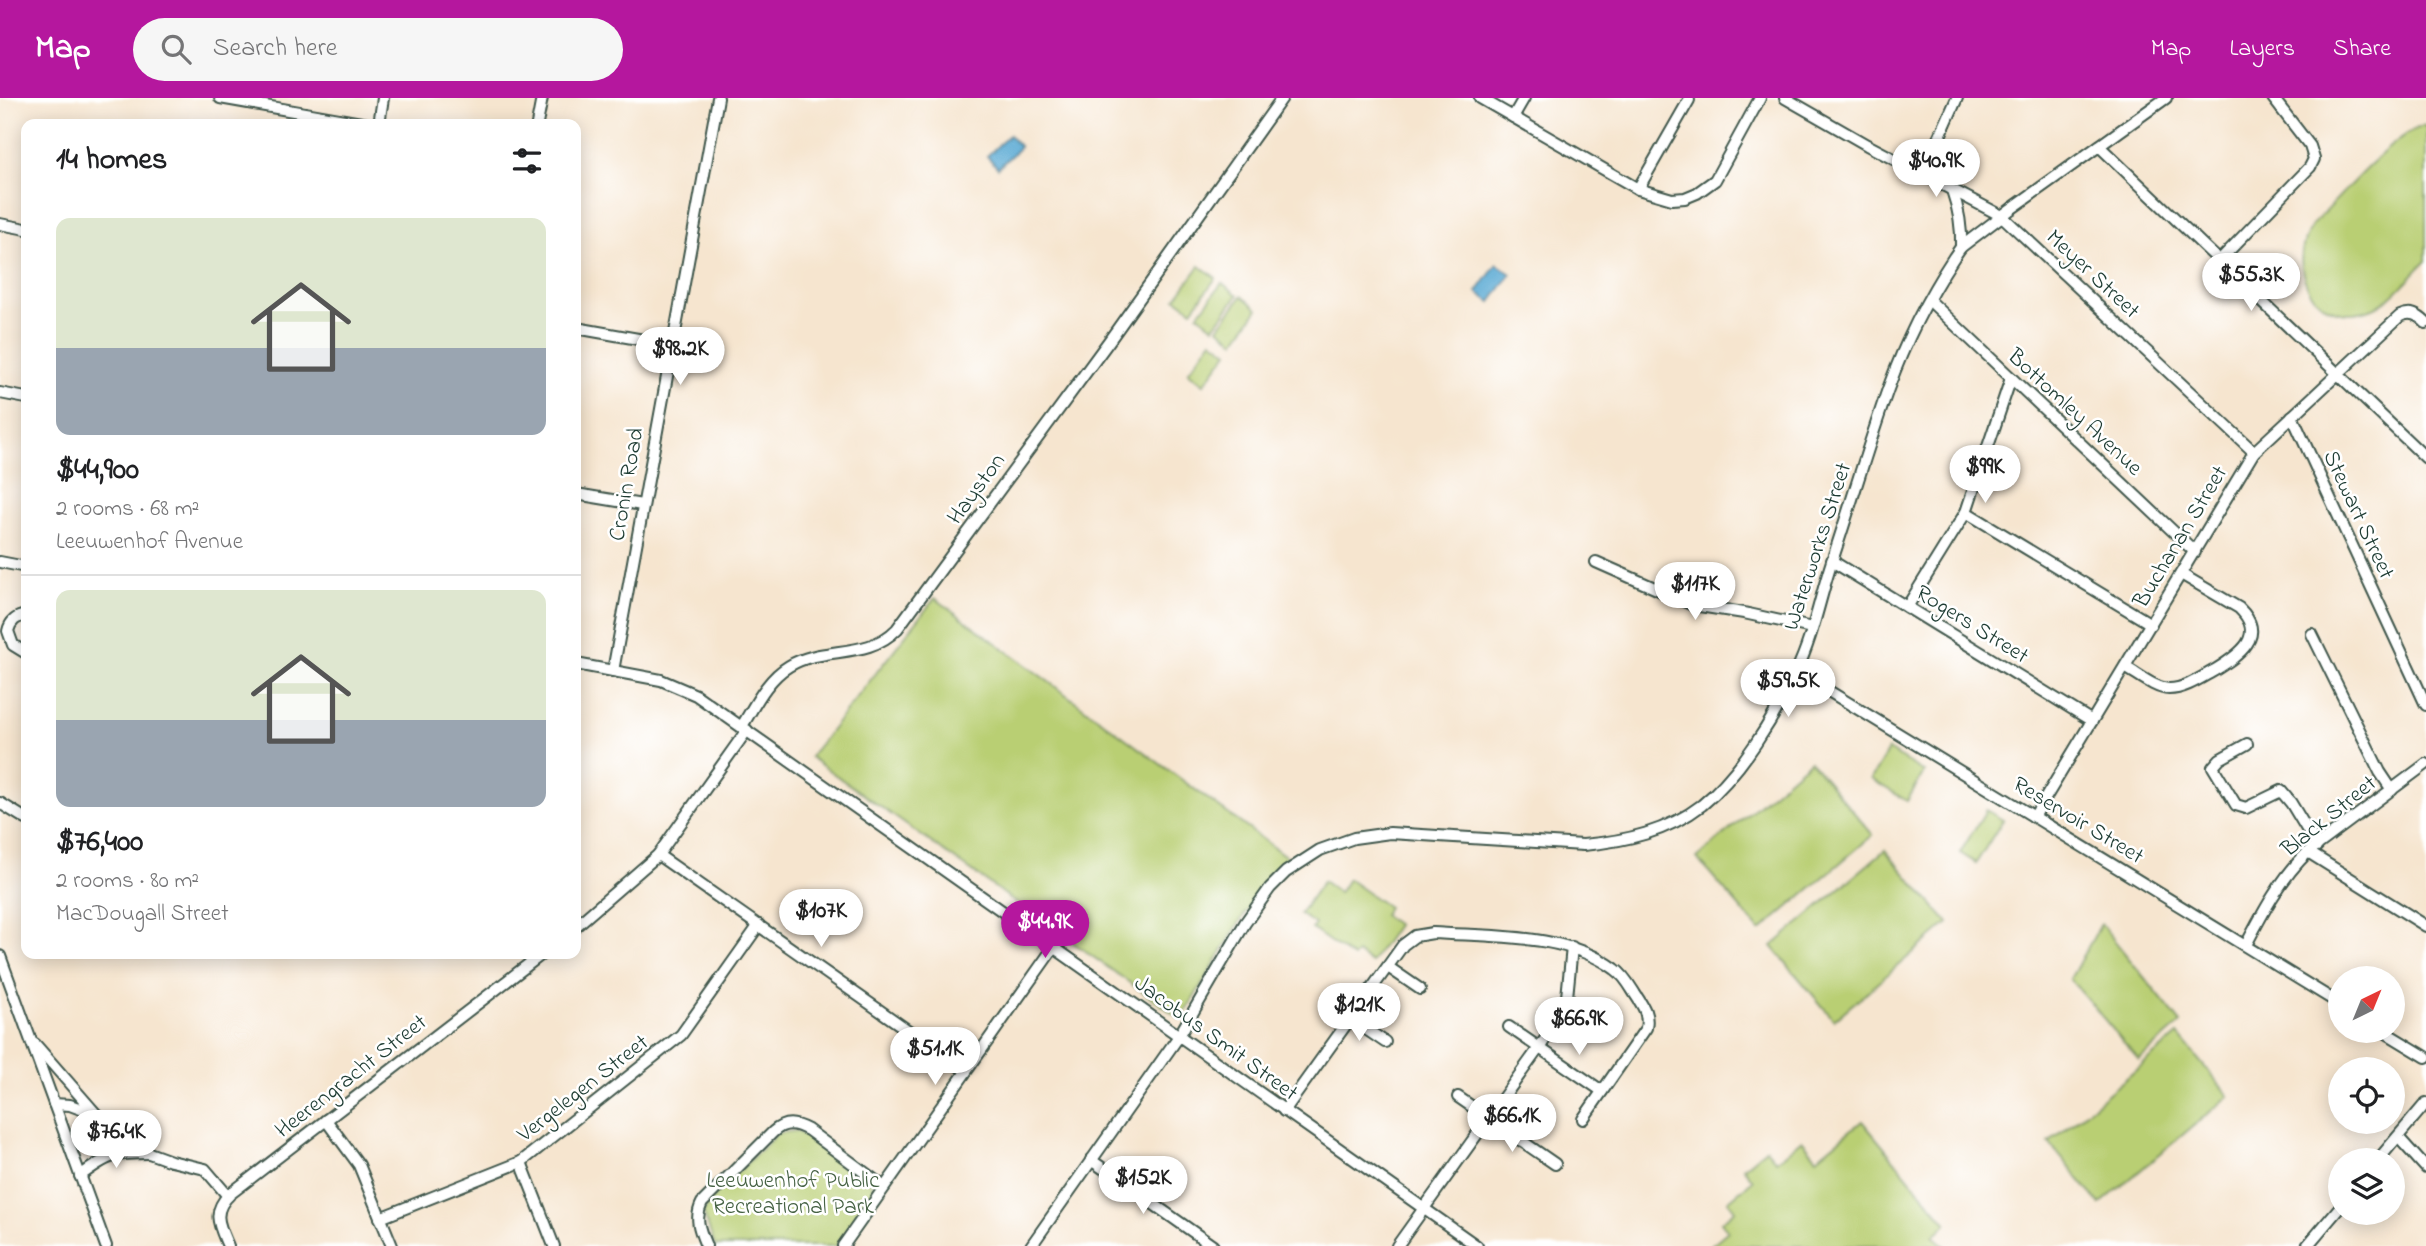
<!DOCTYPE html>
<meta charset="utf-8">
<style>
:root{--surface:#fff;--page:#f6f6f6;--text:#202124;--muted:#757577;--line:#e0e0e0;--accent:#b5179e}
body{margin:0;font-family:"Indie Flower",sans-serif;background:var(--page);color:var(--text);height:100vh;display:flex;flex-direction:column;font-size:26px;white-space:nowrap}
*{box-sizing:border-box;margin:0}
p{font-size:23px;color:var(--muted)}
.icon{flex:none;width:38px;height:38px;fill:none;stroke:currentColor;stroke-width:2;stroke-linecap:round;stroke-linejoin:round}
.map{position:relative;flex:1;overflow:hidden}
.sheet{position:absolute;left:21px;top:21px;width:560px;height:840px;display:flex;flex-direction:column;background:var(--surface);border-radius:14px;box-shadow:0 4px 18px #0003}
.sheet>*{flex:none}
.needle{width:46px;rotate:43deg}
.tools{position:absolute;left:2328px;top:868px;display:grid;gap:14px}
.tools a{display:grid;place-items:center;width:77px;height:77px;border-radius:50%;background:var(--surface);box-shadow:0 4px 18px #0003;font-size:35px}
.price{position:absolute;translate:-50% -60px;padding:0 16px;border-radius:24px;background:#fff;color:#222;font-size:23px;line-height:46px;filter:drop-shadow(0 2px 4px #0008)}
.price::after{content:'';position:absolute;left:50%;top:42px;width:21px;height:16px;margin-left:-10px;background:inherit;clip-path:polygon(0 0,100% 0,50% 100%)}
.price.on{background:var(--accent);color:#fff}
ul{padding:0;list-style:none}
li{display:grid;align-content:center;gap:14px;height:371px;padding:0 35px}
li+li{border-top:2px solid var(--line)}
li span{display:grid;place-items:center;height:217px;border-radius:14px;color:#555}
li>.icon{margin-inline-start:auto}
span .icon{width:126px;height:126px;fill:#fffc;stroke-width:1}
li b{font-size:30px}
h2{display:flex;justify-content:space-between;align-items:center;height:84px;padding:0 35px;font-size:30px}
header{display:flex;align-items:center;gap:42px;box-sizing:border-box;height:98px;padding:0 35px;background:var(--accent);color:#fff}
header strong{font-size:33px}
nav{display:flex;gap:38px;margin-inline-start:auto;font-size:24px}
.search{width:490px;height:63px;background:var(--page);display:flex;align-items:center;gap:18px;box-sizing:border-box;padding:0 24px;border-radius:38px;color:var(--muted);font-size:26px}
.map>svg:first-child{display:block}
.green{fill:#b9cf73;stroke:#6c8654;stroke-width:2}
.water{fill:#59a9d3;stroke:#3c7384;stroke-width:2}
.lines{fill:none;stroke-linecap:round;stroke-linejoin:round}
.minor-casing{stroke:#3f564b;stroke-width:14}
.minor{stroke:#fff;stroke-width:10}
.labels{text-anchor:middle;stroke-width:5;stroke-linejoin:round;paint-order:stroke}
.street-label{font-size:23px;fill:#1f3d34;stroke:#fff}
.park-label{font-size:23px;fill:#466244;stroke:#fff}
</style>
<header>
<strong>Map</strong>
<div class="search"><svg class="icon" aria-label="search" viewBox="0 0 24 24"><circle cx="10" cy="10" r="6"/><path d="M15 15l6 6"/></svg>Search here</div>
<nav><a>Map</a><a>Layers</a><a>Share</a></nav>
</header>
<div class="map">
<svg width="2426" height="1148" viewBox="0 0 2426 1148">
<rect width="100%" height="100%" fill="#fff"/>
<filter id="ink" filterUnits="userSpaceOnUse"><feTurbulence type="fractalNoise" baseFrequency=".0143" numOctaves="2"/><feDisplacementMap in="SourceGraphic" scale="14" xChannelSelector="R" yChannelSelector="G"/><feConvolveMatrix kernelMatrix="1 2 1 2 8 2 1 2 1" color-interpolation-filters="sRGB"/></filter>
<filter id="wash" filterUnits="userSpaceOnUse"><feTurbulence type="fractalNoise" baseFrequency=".00686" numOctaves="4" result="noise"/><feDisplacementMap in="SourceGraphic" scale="28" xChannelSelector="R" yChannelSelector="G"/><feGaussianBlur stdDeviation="1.57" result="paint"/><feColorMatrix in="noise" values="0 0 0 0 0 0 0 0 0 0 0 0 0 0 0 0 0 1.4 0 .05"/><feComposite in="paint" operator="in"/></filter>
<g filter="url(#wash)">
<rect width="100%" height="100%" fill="#f6e5cf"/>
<g class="green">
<path d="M2426 27V163C2410 178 2394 201 2373 210 2319 233 2281 172 2313 126 2340 99 2392 36 2426 27Z"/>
<polygon points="1200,168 1216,180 1192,212 1176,200"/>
<polygon points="1222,185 1238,197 1214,229 1198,217"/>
<polygon points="1242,198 1258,211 1235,243 1218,230"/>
<polygon points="1212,242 1228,254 1204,286 1188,274"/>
<polygon points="935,500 1288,760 1244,817 1181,921 810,659"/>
<polygon points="1888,652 1924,674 1907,703 1871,681"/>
<polygon points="1810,663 1873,737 1760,833 1697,760"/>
<polygon points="1986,712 2003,722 1976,765 1960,755"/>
<polygon points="1885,752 1948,825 1834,922 1772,848"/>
<polygon points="1348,781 1388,809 1383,817 1397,827 1371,865 1357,855 1353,860 1312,831 1315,826 1300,816 1323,783 1339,795"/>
<polygon points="2101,826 2181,925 2139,962 2070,881"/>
<polygon points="2178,937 2229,998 2100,1106 2049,1045"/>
<polygon points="1862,1023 1947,1126 1933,1138 1945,1148 1710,1148 1728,1133 1721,1124 1735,1112 1728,1103 1753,1082 1743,1070 1766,1051 1776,1063 1802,1042 1817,1060"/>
<polygon points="796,1033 807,1039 870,1084 874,1089 873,1095 836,1148 715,1148 703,1114 718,1093 778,1035"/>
</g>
<g class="water">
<polygon points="1009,37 1020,49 998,70 987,58"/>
<polygon points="1497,166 1511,176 1491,204 1477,194"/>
</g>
</g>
<g filter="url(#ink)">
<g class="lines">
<defs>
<g id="minor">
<polyline points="220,0 367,26"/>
<polyline points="1480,0 1638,91 1672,101 1685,100 1697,95 1715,82 1760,0"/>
<polyline points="1785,0 1867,47 2002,118 2254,354"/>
<polyline points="1513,19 1524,0"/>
<polyline points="379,26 383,0"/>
<polyline points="537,26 542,0"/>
<polyline points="2099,48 2426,360"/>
<polyline points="1923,76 1957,0"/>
<polyline points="1638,91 1689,2"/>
<path d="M1952 92C1959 112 1962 128 1961 149"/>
<polyline points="0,126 26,131"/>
<polyline points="2219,163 2310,69 2314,61 2310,48 2273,0"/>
<polyline points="1929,202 2195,454"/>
<polyline points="576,230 672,247"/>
<polyline points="0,295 26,300"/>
<polyline points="2292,318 2426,607"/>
<polyline points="576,396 642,407"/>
<polyline points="1966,414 2151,526"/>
<polyline points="1832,463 2092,623"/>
<polyline points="0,464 26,469"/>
<polyline points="1596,464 1693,507 1744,515 1812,530"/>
<polyline points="1907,509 1966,414 2011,280"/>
<path d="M26 518C17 517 10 524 8 533L13 547 26 555"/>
<polyline points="2312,536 2380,674 2392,692"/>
<polyline points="576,566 661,582 696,597 1477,1148"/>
<path d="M2125 569C2138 576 2154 590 2169 591 2185 591 2202 579 2215 572 2239 557 2268 538 2239 510L2181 476"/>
<polyline points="613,573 718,0"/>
<polyline points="1796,573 2340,906"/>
<path d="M742 628C755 607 767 581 789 568 823 547 867 562 897 531L1109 243 1282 0"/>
<polyline points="2247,646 2220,661 2213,669 2236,707 2246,710 2281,693 2291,705 2317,748"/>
<polyline points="0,705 26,721"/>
<path d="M2034 719 2254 354 2400 218C2411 213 2418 217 2426 225"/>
<polyline points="2308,754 2426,828"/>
<polyline points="658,757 966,973"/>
<polyline points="576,828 658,757 747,632"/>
<path d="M2246 847C2263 814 2281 780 2308 754L2426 666"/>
<polyline points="0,858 106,1148"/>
<polyline points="1388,869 1420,891"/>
<polyline points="1351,921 1385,944"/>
<polyline points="1509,929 1602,993"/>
<polyline points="2383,933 2426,959"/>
<polyline points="35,946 97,1017 118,1034 149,1055 171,1063 205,1071 228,1098"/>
<polyline points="1458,999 1555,1066"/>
<polyline points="54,1006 70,1007 94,1016"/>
<path d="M1284 1013 1403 847 1415 838 1433 835C1492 839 1566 835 1615 871 1624 877 1630 888 1635 896 1643 908 1649 916 1646 930L1583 1021"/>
<polyline points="326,1022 359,1067 392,1148"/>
<polyline points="2398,1039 2426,1070"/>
<polyline points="1091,1062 1213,1148"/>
<polyline points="2378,1062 2426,1005"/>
<polyline points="521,1064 554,1148"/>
<path d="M80 1078C108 1057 114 1055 149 1055"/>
<polyline points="380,1120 521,1064 681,937 759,827"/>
<path d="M228 1148C219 1127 211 1114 230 1096L542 856"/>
<path d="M706 1148C700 1133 694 1120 702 1105L773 1034C785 1023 795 1025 808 1032L884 1089"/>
<polyline points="843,1148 1054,849"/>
<path d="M1031 1148 1179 938 1245 825 1270 790 1286 774 1320 752 1354 740 1390 735 1583 747C1626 743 1667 734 1702 707 1741 675 1775 619 1796 574 1813 539 1820 499 1832 463 1851 406 1868 348 1888 291 1905 244 1927 200 1954 159L1961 149 2011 111 2166 0"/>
<polyline points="1397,1148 1561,919 1566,909 1572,849"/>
<polyline points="2307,1148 2340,1109"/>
</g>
</defs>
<use href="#minor" class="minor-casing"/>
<use href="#minor" class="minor"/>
</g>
</g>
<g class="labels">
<g class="street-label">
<text transform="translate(2094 175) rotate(43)" y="8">Meyer Street</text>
<text transform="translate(2076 313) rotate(43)" y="8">Bottomley Avenue</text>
<text transform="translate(625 386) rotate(-80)" y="8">Cronin Road</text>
<text transform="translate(975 390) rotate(-54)" y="8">Hayston</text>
<text transform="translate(2360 416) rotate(65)" y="8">Stewart Street</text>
<text transform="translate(2179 438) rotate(-59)" y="8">Buchanan Street</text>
<text transform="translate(1816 448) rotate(-72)" y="8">Waterworks Street</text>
<text transform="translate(1973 525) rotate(32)" y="8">Rogers Street</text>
<text transform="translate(2328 717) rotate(-39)" y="8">Black Street</text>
<text transform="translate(2079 721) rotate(31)" y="8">Reservoir Street</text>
<text transform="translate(1217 939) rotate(36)" y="8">Jacobus Smit Street</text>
<text transform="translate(350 977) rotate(-38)" y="8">Heerengracht Street</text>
<text transform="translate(582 989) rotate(-38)" y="8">Vergelegen Street</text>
</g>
<g class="park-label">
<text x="793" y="1089">Leeuwenhof Public<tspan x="793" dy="26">Recreational Park</tspan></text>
</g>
</g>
</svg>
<div class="tools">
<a><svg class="needle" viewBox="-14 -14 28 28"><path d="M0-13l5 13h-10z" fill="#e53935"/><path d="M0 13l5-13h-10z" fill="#757577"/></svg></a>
<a><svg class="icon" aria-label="locate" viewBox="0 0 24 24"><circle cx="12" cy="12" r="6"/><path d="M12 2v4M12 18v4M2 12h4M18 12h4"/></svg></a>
<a><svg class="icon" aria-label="layers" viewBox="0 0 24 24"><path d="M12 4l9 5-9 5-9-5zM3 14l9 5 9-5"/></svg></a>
</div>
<b class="price" style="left:1936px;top:101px">$40.9K</b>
<b class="price" style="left:2251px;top:215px">$55.3K</b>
<b class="price" style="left:680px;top:289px">$98.2K</b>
<b class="price" style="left:1985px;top:407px">$99K</b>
<b class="price" style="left:1695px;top:524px">$117K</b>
<b class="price" style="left:1788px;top:621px">$59.5K</b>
<b class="price" style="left:821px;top:851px">$107K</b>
<b class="price on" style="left:1045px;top:862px">$44.9K</b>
<b class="price" style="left:1359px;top:945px">$121K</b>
<b class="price" style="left:1579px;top:959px">$66.9K</b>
<b class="price" style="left:935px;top:989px">$51.1K</b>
<b class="price" style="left:1512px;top:1056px">$66.1K</b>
<b class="price" style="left:116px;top:1072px">$76.4K</b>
<b class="price" style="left:1143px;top:1118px">$152K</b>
<section class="sheet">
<h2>14 homes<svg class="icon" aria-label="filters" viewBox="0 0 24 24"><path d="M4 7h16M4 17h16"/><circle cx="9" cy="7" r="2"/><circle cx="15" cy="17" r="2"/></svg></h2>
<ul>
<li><span style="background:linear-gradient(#dfe7d0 60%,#9aa5b1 0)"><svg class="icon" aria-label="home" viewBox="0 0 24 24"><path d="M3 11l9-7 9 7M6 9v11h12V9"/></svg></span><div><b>$44,900</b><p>2 rooms · 68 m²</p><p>Leeuwenhof Avenue</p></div></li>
<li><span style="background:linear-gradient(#dfe7d0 60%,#9aa5b1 0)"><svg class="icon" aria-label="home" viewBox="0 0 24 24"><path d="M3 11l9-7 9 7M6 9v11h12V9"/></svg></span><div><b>$76,400</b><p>2 rooms · 80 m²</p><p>MacDougall Street</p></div></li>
</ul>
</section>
</div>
